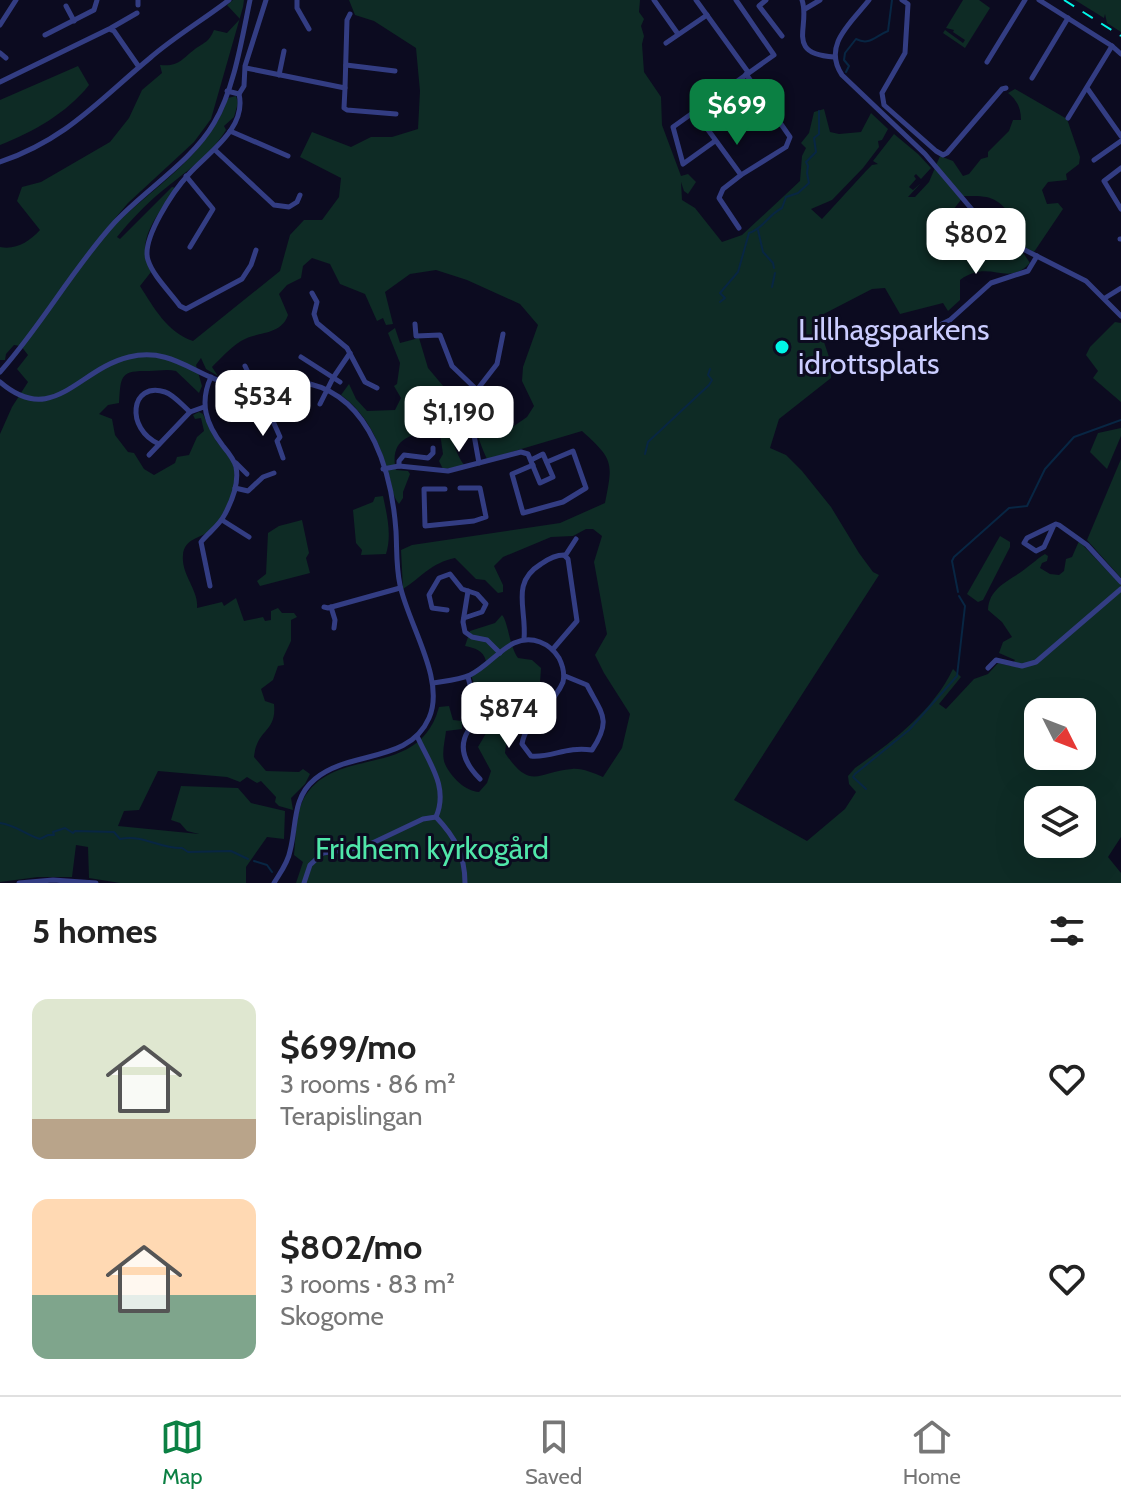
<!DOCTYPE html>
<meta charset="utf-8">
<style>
:root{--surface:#fff;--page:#f6f6f6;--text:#222;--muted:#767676;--line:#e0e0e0;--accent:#0b8043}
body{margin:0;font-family:Cabin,sans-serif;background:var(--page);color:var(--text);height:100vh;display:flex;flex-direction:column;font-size:30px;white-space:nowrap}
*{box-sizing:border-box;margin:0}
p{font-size:26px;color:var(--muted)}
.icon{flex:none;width:44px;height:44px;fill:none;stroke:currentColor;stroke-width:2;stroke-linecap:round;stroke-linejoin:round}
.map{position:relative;height:883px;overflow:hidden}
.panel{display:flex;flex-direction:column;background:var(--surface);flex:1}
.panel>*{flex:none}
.needle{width:52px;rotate:132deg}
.buttons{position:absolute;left:1024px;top:698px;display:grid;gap:16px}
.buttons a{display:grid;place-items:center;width:72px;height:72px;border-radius:16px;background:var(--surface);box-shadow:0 8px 32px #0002;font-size:40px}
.price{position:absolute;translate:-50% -68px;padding:0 18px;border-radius:16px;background:#fff;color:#222;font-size:26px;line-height:52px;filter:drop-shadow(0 2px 4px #0008)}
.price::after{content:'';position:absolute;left:50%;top:48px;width:24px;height:18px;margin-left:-12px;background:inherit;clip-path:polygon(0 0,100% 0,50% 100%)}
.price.selected{background:var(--accent);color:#fff}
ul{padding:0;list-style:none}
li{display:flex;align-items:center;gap:24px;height:200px;padding:0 32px}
li span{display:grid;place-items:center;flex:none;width:224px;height:160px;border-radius:16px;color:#555}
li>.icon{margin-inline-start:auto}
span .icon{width:96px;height:96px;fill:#fffc;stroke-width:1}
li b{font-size:34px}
h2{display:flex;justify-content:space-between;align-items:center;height:96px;padding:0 32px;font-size:34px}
.tabs{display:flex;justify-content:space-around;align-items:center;height:112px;border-top:2px solid var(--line);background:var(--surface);font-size:22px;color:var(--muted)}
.tabs a{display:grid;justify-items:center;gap:4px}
.tabs .selected{color:var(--accent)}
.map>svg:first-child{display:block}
.green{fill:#0e2b25;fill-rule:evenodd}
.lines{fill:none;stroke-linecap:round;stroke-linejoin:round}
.stream{stroke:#082643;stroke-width:2}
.minor{stroke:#333d83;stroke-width:5}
.rail{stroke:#00f6e8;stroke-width:2;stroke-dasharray:12 10;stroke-linecap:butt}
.poi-dot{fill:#00f6e8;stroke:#0c0b20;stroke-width:3}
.labels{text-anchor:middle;stroke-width:6;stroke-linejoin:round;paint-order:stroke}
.poi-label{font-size:30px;fill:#cbcdff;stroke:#0c0b20;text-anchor:start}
.park-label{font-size:30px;fill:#50e6a9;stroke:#0c0b20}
</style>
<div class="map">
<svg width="1121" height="883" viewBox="0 0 1121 883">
<rect width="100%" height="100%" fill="#0c0b20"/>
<g class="green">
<path d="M233 0H244L243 7 211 119 194 142 128 203 106 229 120 220C159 184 211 150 228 98L236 96 238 103 234 117 224 126 226 130C210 156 184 173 162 191 145 205 131 220 117 237L120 239 172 187 176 188C158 216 134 238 151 272L140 286C154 308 167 332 193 341L280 271 290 235 304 220H322L339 197 341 178 300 157 312 132 351 147 371 137H392L418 129 420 91 416 48 374 21 355 15 349 0H640L639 12 644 19 641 26 644 36 642 44 644 72 661 97 662 125 681 176 688 174 696 182 688 194 684 191 681 182 682 200 695 208 722 242 742 235 800 181 802 156 806 148 801 143 809 133 814 112 824 109 830 132 839 134 861 132 871 113 888 129 882 140 878 141 879 147 863 168 832 200 811 209 822 219 866 171 872 165 878 164 873 161 894 134 918 154 931 168 921 179 916 174 914 176 916 179 909 187 913 190 921 183 908 197H915L929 182 940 156 953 161 963 176 969 174 981 159 988 157V152L1009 131 1013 120H1021C1021 108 1017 100 1008 93L1015 89 1067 119 1080 157 1079 164 1066 174 1067 180 1048 182 1042 190 1047 204 1058 203 1063 209 1034 252 1007 238 1004 243 1024 254 1030 263C1007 288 990 258 960 280V300L948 311 943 303 900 314 885 288 872 289 816 318 831 363V378L779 419 770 448 786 455 802 471 831 507 859 553 873 572 879 575 734 800 807 841 845 809 856 792 849 784 848 776 855 768C892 742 933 711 953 669L961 677 939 704 946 709 974 679 988 674 998 663 1011 666 1015 660 999 653 1003 642 1012 637 1002 622 988 610C989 587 1010 581 1025 569 1033 563 1037 559 1045 554L1048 556 1047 561 1042 563 1040 568 1050 574 1059 575 1064 571 1066 559 1072 557 1079 541 1121 585V837L1108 857 1121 873V883H296L303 862 294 855C296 837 295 816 303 800 333 743 419 782 439 707L449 706 453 720 462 721V729L446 731C445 741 441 754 445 764 451 777 465 791 479 792L487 783 491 771 478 747 495 718 486 683 475 686 470 673 486 661C483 650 475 648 465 646L470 631 495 623 502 615C508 621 509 645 518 658L532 660 541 668 540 683 508 729 505 753C531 791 537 772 572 769 582 768 593 773 603 777L622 748 630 714 604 673 595 655 607 634 594 562 602 536 593 529H586L573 536 551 537 503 557 494 566 503 585V592L498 593 485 580 476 579 455 558C431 563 423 576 403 589L401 550 412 545 560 523 605 503C613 462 614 460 582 431L498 456 487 459C479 442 472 422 478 404L493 424 503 426 508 423 514 426 527 417 534 406 522 381 523 367 538 325 520 304 467 280 436 270 410 274 385 292 393 324 386 325 383 318 377 321 365 294 340 284 330 264 312 258 303 266 301 278 287 285 279 294 288 315C281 336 257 331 241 341 230 348 221 358 212 367L218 376 206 369 201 358 196 365 202 386 199 393 176 371C167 369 158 371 149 371 119 370 121 377 119 403L108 405 99 414 112 419 115 435 128 452 134 453 144 469 154 475 175 463 177 457 189 455 197 437 204 431 201 418 195 419 193 415 199 412 203 414C207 423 211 433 217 442 222 448 229 454 232 462 241 481 226 519 210 531 200 538 184 539 183 555 181 575 199 590 197 608L222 602 224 606 236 598 244 621 263 617 265 621 271 620V611L278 608 282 613H294L297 617 291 620V641L283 658 284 665 278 666 273 680 261 689 265 701 274 704C277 733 257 728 254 757L266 771 299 772 303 769 310 774 305 784 291 798 293 810 279 806 275 802 276 797 261 781 257 783 247 777 240 782 227 777 158 771 139 810 124 811 118 826 199 834 187 831 180 823 171 820 181 786 238 788 251 803 285 811 284 839 267 837 246 867V883H120L89 878 88 847 76 845 72 877H38L0 882V434L12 407 28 382 17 369 28 355 21 346 14 345 6 354 5 360H0V247C16 250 29 242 40 230L17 201 22 187 41 182 110 142 129 118 142 90 162 73 160 65C179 67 182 59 195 49 205 42 209 42 214 30L227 33 240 19 227 5ZM964 196C991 196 995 196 1013 217L1011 226 1000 234 991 233 977 240V245L971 252H950L946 245 951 236 949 227 939 217 953 210ZM1038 712H1082V756H1038ZM1038 800H1082V844H1038Z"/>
<polygon points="963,0 979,0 990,8 965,48 943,33 945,30 963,43 965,40 953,32 954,30 946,28"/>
<polygon points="1075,0 1121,0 1121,32 1107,23 1105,14 1104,18"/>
<path d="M78 66 89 85C67 113 33 132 0 145V100Z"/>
<polygon points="1115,322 1121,323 1121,402 1093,378 1098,371 1086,355 1090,347"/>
<path d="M395 328 400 343 419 338 428 368 449 393C449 416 449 446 465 466L443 469 439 461 443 454 440 433C433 430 429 431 421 433 400 437 391 448 396 470L408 471 410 474 403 492V498L399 504C392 496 392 485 389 475 379 442 369 416 341 395L349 384 356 399 367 411 395 410 401 398 394 386 397 384 400 363 388 333Z"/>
<polygon points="1121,428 1121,436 1107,469 1090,452 1098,433"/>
<polygon points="1121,459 1121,578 1087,540"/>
<path d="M383 496C387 515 392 535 386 554L361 555 362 550 356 543 353 510 373 502 375 497Z"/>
<polygon points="302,520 309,553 306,558 310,573 260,586 257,581 266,574 268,533 279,526"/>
<polygon points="1000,536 1010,542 1010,547 983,600 978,602 967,594"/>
</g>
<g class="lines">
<g class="stream">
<path d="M846 72 849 66 844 60 845 53 856 39C870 46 875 36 888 31L892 0"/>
<polyline points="758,230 763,252 773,263 774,268"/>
<polyline points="772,287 775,273"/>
<path d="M720 302 725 298 720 293 738 272 749 233C764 228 768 215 782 208L786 197 798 193 809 183 807 173 808 166 806 162 816 152 814 138 819 134V111"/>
<polyline points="645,454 648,442 709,385 712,380 708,375 710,369"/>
<polyline points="958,592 952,561 954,557 1009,508 1027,506 1045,469 1074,437 1121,420"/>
<polyline points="866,789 853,777 855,774 909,730 957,676 965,606 959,596"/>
<path d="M0 823C16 825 24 834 40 839L48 835H54L53 832 65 828 73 833 75 831 114 832 120 839C143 834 160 849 182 848L188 852 231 851 248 859"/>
<polyline points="254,861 267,865 272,872"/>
</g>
<g class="minor">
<polyline points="297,0 297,8 309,29"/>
<polyline points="654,0 678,34"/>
<polyline points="696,0 748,72"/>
<polyline points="766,0 759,6 782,36"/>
<path d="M802 0C811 26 784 54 834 57"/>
<path d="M869 0C851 23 822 45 842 75L925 154 986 226 1015 245 1086 281 1121 316"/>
<polyline points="902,0 908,4 905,53 882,93 884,105 936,151 943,155 947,153 1002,89 1006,88"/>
<polyline points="1039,0 1112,46 1121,54"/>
<polyline points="138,5 138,0"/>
<polyline points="66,6 74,21"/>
<polyline points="805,9 820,0"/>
<polyline points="0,25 16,0"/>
<polyline points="111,28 137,13"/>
<polyline points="45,35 94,10 97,0"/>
<polyline points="666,43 707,15"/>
<polyline points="0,53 6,58"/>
<polyline points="987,62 1025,0"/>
<polyline points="346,65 395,71"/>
<polyline points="246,68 345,88 347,20 350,14"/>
<polyline points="279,75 284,51"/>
<polyline points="1032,78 1068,18"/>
<polyline points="0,82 109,29 114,31 139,67"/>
<polyline points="345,88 344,108 347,110 396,114"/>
<polyline points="1087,88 1121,136"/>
<polyline points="227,91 239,94 244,86 245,66 266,0"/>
<path d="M239 94C247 128 209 152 189 174 174 190 141 239 148 260 153 276 170 292 180 306L186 309 242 279 251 265 256 250"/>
<polyline points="695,112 741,175 786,147 790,137 746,74"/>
<polyline points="1068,118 1112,46"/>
<polyline points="230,131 288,156"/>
<polyline points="715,141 683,164 673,127 774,55 736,0"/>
<polyline points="215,150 274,205 289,207 297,202 300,195"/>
<polyline points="1094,160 1121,141"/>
<path d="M0 162C67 139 98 101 150 58 174 37 203 20 229 0"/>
<polyline points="1121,168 1104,181 1121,209"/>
<polyline points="186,176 213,209 190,247"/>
<polyline points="739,228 719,198 723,189 741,175"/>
<polyline points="1120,239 1121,239"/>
<polyline points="312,293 317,302 314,314 317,323 347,348 365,382 377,388"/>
<polyline points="1105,298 1121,288"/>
<polyline points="415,324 416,336 440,335 452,366 477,390"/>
<polyline points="934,328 950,320 991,283 1028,271 1037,256"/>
<polyline points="301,357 340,382"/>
<polyline points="245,366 254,385"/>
<path d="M0 372C42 325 73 268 115 222 146 189 192 161 214 123 234 90 242 38 250 0"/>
<path d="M0 382C53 428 78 369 129 357 175 346 197 380 238 385 262 387 286 379 310 384 372 399 392 475 396 531 397 550 396 567 400 585 408 624 446 680 429 718 409 764 349 750 315 779 292 798 297 824 290 851 288 863 280 873 274 883"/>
<polyline points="320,404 333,378 350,353"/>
<polyline points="268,410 280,437 277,441 283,458"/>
<path d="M159 444C125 429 130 381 165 392 174 395 182 405 190 412"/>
<polyline points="149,455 190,412 204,407"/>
<polyline points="236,463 247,474"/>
<polyline points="479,463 469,407 473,395 497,364 503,334"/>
<polyline points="533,465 512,474 523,513 563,502 586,488 573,451 547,462"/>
<polyline points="399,466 399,461 404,455 428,458 433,453 433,448"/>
<polyline points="383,469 399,466 448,471 521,452 528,454 540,483 553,477 543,454 531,460"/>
<polyline points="235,488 248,491 263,477 274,473"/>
<polyline points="445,489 424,489 425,526 474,521 486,517 480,488 460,488"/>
<polyline points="222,520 249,537"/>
<polyline points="1054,525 1044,547 1036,551 1024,543 1027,538 1056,524 1059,525 1087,545 1121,582"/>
<polyline points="565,556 576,539"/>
<path d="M210 586 201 542C209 532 219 526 225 514 232 501 239 482 236 467 234 459 228 452 223 446 206 424 199 403 211 377"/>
<polyline points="468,591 463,622 465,632 472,637 487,640 500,653"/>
<polyline points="324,607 328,608 400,588"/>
<polyline points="331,607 335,620 334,628"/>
<polyline points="447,610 432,608 429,595 439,578 450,574 462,589 477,594 486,604 482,612 464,618"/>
<path d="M524 639C527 609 510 583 541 564 548 559 555 555 564 555L568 559 577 621 553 649"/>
<polyline points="988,668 996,660 1022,666 1036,662 1121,589"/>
<path d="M468 677 477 713C475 721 472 724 468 731 457 749 467 766 480 779"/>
<path d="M433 683C445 681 459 680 470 675 494 664 510 631 540 642 548 645 554 650 559 658 563 666 565 673 563 682 554 705 526 719 522 744L531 756C552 758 566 746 592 750 612 720 602 714 587 685L565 676"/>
<path d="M417 736C429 763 449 787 436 817"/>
<path d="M436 817C455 837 465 855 465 883"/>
<polyline points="19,883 53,880 96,883"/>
<polyline points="304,883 310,865 323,853 364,847 423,819 436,817"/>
</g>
<polyline class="rail" points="1064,0 1121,36"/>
</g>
<circle class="poi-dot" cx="782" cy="347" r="8"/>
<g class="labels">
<g class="poi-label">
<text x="798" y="340">Lillhagsparkens<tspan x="798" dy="34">idrottsplats</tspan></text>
</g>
<g class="park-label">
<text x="432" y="859">Fridhem kyrkogård</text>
</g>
</g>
</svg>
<div class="buttons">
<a><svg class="needle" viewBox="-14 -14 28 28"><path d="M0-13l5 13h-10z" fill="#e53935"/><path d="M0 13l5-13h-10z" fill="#767676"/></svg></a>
<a><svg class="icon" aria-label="layers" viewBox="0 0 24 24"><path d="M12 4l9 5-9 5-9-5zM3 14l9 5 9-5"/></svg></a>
</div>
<b class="price selected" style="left:737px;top:147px">$699</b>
<b class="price" style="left:976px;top:276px">$802</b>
<b class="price" style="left:263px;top:438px">$534</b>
<b class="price" style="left:459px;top:454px">$1,190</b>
<b class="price" style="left:509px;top:750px">$874</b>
</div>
<section class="panel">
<h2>5 homes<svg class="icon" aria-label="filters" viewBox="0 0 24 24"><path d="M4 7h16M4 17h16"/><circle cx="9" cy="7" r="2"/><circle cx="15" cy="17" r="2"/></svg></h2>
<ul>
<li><span style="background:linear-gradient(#dfe7d0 75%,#b9a48a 0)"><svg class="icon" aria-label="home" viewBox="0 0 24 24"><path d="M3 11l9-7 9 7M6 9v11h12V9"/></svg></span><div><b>$699/mo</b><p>3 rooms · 86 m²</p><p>Terapislingan</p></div><svg class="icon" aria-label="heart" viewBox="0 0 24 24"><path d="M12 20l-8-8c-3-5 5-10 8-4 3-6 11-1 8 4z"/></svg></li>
<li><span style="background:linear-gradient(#ffd9b3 60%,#7fa58c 0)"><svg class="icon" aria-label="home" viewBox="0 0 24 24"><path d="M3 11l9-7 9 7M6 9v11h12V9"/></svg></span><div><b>$802/mo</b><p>3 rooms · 83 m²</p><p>Skogome</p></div><svg class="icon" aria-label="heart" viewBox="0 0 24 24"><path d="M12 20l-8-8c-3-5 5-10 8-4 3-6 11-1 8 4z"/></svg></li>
</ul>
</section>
<nav class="tabs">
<a class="selected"><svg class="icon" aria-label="map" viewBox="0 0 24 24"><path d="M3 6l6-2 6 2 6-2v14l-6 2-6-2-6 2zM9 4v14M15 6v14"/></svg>Map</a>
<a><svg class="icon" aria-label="saved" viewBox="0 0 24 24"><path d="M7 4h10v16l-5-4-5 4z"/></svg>Saved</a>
<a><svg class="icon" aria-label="home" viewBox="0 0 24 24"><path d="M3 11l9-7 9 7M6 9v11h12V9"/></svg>Home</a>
</nav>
